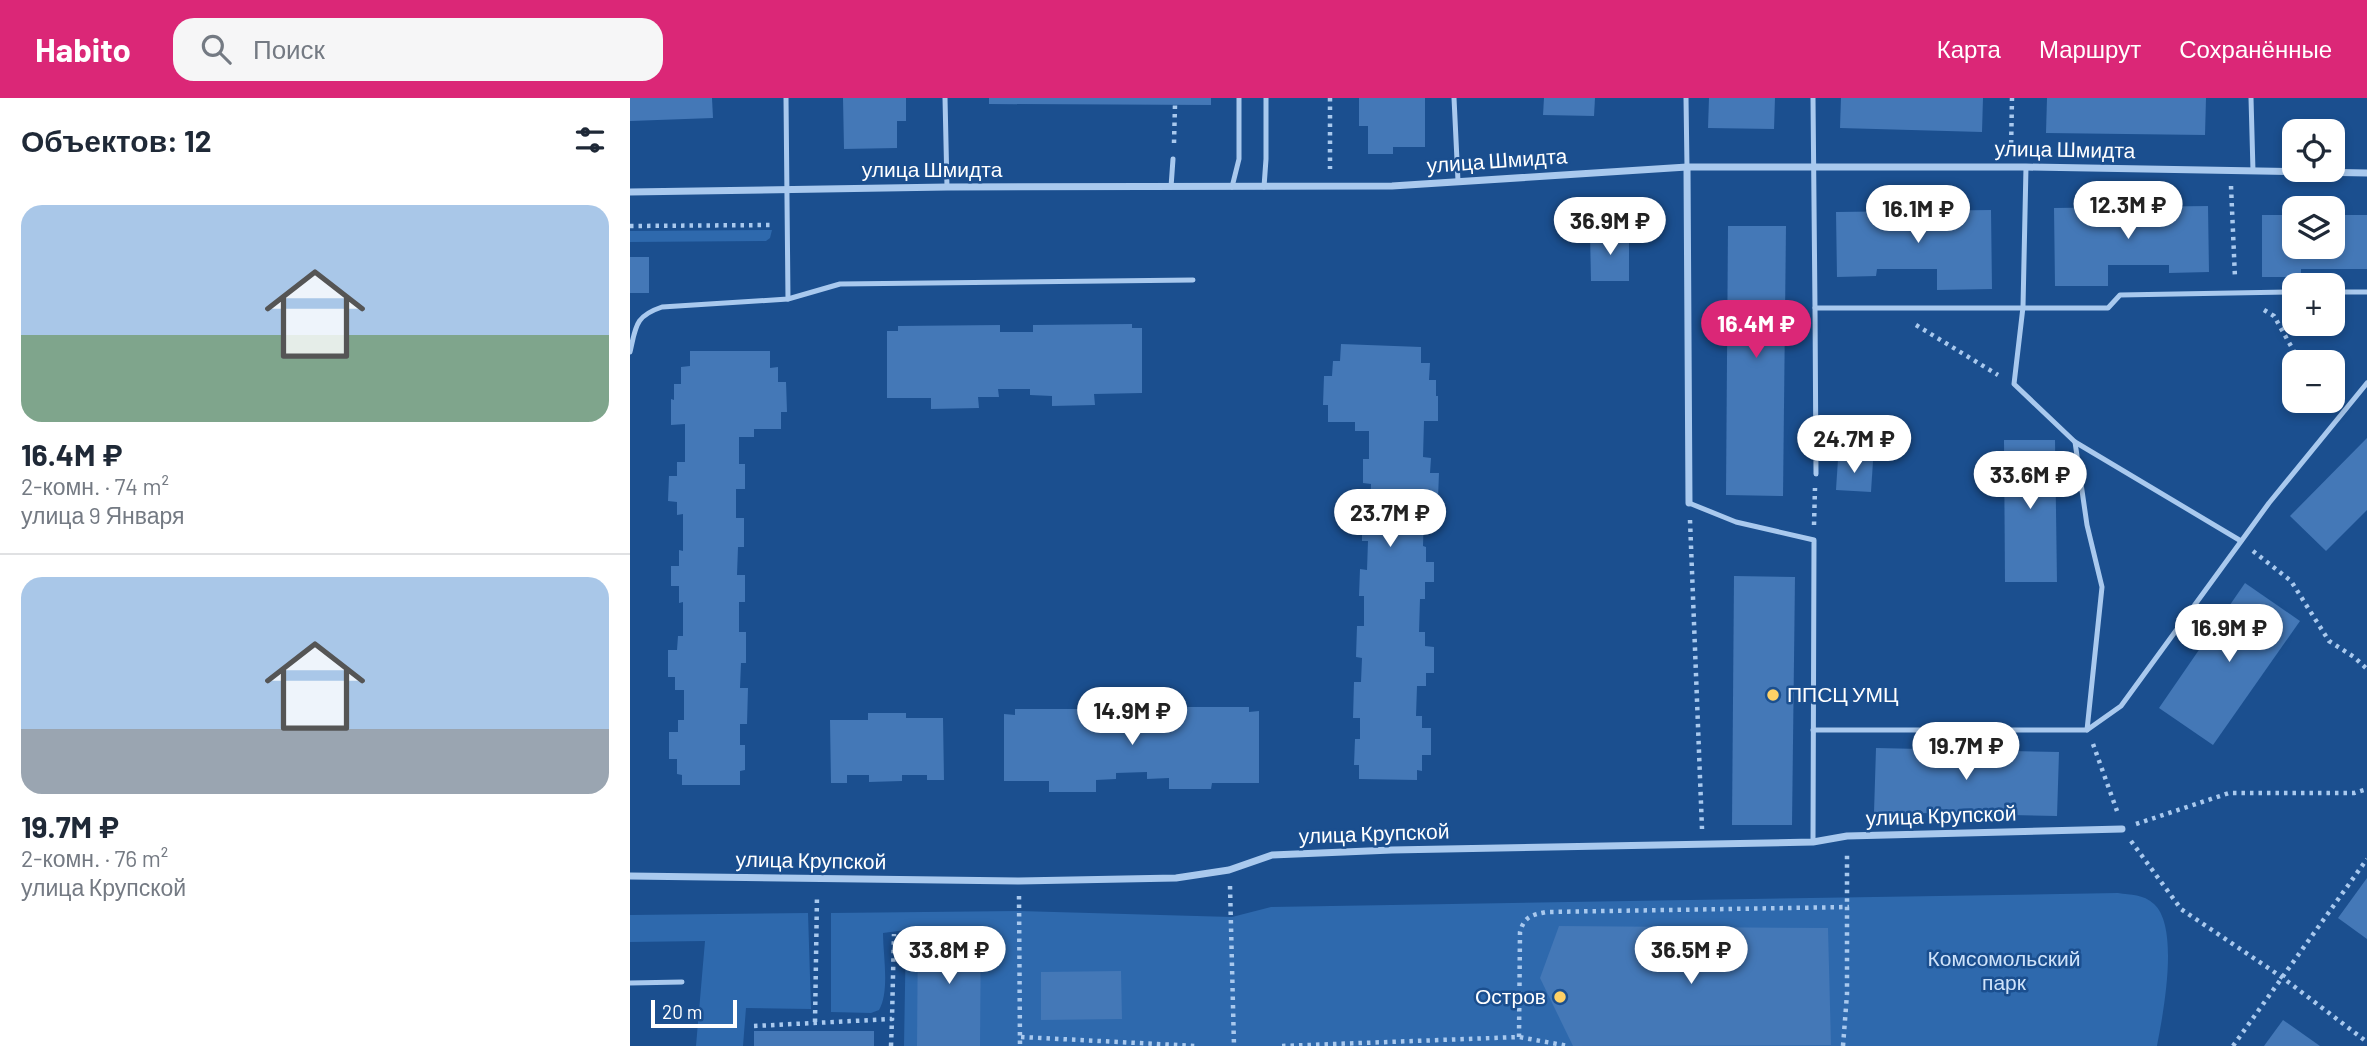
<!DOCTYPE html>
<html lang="ru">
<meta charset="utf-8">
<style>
:root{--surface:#fff;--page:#f6f6f7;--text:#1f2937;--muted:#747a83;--line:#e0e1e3;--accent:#db2777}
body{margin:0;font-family:Barlow,sans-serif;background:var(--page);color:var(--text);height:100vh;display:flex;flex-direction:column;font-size:26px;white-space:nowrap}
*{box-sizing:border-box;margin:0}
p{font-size:23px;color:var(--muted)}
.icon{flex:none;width:38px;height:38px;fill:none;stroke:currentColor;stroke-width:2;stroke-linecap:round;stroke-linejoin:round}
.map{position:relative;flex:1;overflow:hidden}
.details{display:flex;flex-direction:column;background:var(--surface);width:630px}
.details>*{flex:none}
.fabs{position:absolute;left:1652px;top:21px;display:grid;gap:14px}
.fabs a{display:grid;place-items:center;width:63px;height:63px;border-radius:14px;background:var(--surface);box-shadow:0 4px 10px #0003;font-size:35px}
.scale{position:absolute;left:21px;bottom:18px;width:86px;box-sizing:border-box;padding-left:7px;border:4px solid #fff;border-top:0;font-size:19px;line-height:24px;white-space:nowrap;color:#fff;-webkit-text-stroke:5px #1b4f8f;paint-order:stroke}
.price{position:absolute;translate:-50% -60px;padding:0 16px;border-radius:24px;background:#fff;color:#222;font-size:23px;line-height:46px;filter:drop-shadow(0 2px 4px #0008)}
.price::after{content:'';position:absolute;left:50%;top:42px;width:21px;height:16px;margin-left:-10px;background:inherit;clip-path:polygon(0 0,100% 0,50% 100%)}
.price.current{background:var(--accent);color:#fff}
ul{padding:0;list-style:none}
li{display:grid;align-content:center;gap:14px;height:371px;padding:0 21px}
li+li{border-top:2px solid var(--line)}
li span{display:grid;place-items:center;height:217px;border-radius:21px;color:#555}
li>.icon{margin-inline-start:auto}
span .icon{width:126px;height:126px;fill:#fffc;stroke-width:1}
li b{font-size:30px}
h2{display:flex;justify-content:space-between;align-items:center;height:84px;padding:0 21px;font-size:30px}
header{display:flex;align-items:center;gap:42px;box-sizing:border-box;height:98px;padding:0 35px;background:var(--accent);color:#fff}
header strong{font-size:33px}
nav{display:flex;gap:38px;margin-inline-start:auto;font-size:24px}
.search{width:490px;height:63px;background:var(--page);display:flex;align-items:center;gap:18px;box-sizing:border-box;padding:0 24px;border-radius:21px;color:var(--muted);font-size:26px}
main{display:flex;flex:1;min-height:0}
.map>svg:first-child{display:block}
.green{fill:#2e69ad}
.building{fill:#4478b7}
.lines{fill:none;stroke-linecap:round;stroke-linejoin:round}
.path{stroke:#a9c9ee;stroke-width:4.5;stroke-dasharray:3.5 5;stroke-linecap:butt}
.service{stroke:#a9c9ee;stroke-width:5}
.minor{stroke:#a9c9ee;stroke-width:7}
.poi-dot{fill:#ffd166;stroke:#1b4f8f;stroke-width:2.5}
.labels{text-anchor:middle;stroke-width:5;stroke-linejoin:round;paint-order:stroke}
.street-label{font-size:21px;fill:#fff;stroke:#1b4f8f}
.poi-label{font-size:21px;fill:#fff;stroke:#1b4f8f;text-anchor:start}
.park-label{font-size:21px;fill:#cfe3fa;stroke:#1b4f8f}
</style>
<header>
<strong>Habito</strong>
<div class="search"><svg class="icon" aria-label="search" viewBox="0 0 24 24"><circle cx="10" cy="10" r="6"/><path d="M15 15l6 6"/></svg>Поиск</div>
<nav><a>Карта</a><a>Маршрут</a><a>Сохранённые</a></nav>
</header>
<main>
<section class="details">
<h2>Объектов: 12<svg class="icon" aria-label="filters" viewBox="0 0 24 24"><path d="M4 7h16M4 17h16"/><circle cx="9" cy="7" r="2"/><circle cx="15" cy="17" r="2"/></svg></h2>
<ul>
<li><span style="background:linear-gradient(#a9c7e8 60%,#7fa58c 0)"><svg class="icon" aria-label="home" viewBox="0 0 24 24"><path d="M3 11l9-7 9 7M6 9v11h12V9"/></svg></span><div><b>16.4M ₽</b><p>2-комн. · 74 m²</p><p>улица 9 Января</p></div></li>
<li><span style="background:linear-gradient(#a9c7e8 70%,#9aa5b1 0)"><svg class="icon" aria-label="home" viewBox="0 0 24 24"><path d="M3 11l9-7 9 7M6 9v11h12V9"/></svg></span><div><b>19.7M ₽</b><p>2-комн. · 76 m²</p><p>улица Крупской</p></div></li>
</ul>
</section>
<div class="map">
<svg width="1737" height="948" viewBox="0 0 1737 948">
<rect width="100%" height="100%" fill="#1b4f8f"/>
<g class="green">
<polygon points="142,132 140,140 136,143 0,144 0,133"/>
<path d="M1488 795C1501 797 1513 796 1524 806 1550 830 1533 916 1527 948H274L276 832 253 835C253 856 260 894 249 912L241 915 201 914V815L389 813 602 819 641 809Z"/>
<polygon points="178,815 181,911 116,910 113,948 66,948 75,843 0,844 0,817"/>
</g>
<g class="building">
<polygon points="0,0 82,0 83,20 0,23"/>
<polygon points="213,0 276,0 276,23 267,23 267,50 214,51"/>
<polygon points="359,0 581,0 581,7 359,6"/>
<polygon points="729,0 795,0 795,49 763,49 763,56 738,56 738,28 729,28"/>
<polygon points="914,0 965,0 964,18 913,17"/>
<polygon points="1079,0 1145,0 1144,31 1078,30"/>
<polygon points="1211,0 1353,0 1352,34 1210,30"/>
<polygon points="1417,0 1576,0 1575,37 1416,35"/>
<polygon points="1578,108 1579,174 1539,175 1539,167 1478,167 1478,188 1425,188 1424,110"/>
<polygon points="1361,112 1362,191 1307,192 1307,171 1247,171 1246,178 1207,179 1206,114"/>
<polygon points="1632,117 1664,117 1664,149 1703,149 1703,117 1737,117 1737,171 1671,171 1671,179 1632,179"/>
<polygon points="1098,128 1156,128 1153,398 1096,397"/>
<polygon points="960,135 999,135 999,183 961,183"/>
<rect x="0" y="159" width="19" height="36"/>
<polygon points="502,226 502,230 512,230 512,295 464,296 465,307 422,308 422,298 400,297 400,291 368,291 369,299 348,299 349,310 301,311 301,300 257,300 257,233 268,233 268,228 370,227 370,234 403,234 403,227"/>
<polygon points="711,246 791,249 791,265 800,265 799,282 806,282 806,298 808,298 808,323 794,323 793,359 801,360 800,375 809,375 808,400 800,400 800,413 794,412 793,448 796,449 796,464 804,464 804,484 795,484 795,501 790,501 789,534 795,534 795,548 804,549 804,575 796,575 796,588 787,588 786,618 792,618 792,630 801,630 801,657 792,657 792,673 787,672 787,682 729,681 729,667 724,667 725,641 730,641 730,620 723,620 724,584 731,584 732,560 726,559 727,528 734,528 734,498 729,498 730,471 737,472 738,443 732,443 732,414 740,414 741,386 733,385 733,361 739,361 739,333 725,333 725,324 698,324 698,307 693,307 694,278 702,278 703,263 710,263"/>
<polygon points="60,253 140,253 140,270 148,269 148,284 156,284 157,314 151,314 151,331 124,331 124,339 109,339 109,366 115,366 115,391 106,391 106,420 114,420 114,449 108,449 107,477 115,477 115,504 109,504 109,534 116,534 116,565 111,565 110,590 118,590 117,626 110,626 110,647 115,647 115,672 110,673 110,687 52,687 52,677 47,676 47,661 39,661 39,634 48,634 48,622 54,622 54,592 45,592 45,579 38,579 38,552 47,552 48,538 53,538 53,504 49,505 49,488 41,488 41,468 49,468 49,452 53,453 53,416 47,417 47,404 38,403 39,378 47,378 47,364 55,364 55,326 41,327 41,301 44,302 44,286 51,286 51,269 60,268"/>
<polygon points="1737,340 1737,412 1696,453 1660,418"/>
<polygon points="1374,342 1425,342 1427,484 1375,484"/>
<polygon points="1208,361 1243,363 1241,394 1206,392"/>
<polygon points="1104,478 1165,479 1162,727 1102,727"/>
<polygon points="1615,485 1670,523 1583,647 1529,610"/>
<polygon points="521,609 619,609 619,614 629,613 629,685 582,685 581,691 539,691 539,680 517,681 517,674 486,675 486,681 466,682 466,694 419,694 419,683 374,683 374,616 385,617 385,611 488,611 488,617 521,617"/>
<polygon points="238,615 276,615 276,620 313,620 314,682 297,682 297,677 272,677 272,683 239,684 239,677 217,677 217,685 201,685 200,622 238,622"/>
<polygon points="1246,650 1429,654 1427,718 1244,714"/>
<polygon points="1737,780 1737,841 1708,820"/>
<polygon points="288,828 351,828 350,948 287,948"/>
<polygon points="929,828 1198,830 1201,947 943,948 910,880"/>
<polygon points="491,873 492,921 411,922 411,874"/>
<polygon points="1653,922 1690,948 1634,948"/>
<rect x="124" y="933" width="120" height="15"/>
</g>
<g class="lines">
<g class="path">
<polyline points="700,0 700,71"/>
<polyline points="544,45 545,7"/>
<polyline points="1381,54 1382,0"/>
<polyline points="1601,88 1605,180"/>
<polyline points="0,128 141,127"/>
<polyline points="1634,212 1644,218 1670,264"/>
<polyline points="1286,227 1368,277"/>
<polyline points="1060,422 1072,731"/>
<polyline points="1184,427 1185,390"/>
<polyline points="1623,453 1661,483 1699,543 1724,559 1737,571"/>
<polyline points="1463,646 1487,713"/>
<polyline points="1506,726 1599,695 1724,695 1737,691"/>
<polyline points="1501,743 1551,811 1653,880 1737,944"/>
<polyline points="600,788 604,948"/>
<polyline points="389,798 390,948"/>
<polyline points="185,924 187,798"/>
<polyline points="124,928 262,921 264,836"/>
<polyline points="391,939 566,948"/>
<path d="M889 939 890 834C894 819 901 817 916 814L1219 809"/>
<polyline points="261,948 262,921"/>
<polyline points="652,948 889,939 938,948"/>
<polyline points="1213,948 1217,896 1217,753"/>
<polyline points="1603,948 1737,761"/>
</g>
<g class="service">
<polyline points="315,0 317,89"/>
<polyline points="824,0 828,83"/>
<polyline points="1056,0 1057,69"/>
<polyline points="1183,0 1185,210 1478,210 1490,197 1664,194"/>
<polyline points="1621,0 1623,73"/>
<polyline points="1396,69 1393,209 1384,286 1445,344 1611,443"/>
<polyline points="541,89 543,61"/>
<polyline points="602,89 609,61 609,0"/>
<polyline points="634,89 636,61 636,0"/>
<polyline points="1703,194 1737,194"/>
<polyline points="158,201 210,186 563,182"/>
<polyline points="1185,210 1186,376"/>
<path d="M0 254C6 228 5 218 32 209L158 201 156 0"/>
<polyline points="1445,344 1457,427 1472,489 1457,632"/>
<polyline points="1059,405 1106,424 1184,442 1183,744"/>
<polyline points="1183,632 1457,632 1491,608 1639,405 1737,285"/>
<polyline points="0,885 52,884"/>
</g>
<g class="minor">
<polyline points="1057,69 1059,405"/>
<polyline points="0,94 317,89 762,88 1057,69 1396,69 1737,75"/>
<polyline points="0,778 389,783 546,780 599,772 642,757 762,752 1183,744 1217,738 1492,731"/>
</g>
</g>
<g class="poi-dot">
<circle cx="1143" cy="597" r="7"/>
<circle cx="930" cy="899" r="7"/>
</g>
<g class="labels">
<g class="street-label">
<text transform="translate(1435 52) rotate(1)" y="7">улица Шмидта</text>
<text transform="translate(867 63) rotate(-4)" y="7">улица Шмидта</text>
<text x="302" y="79">улица Шмидта</text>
<text transform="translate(1311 718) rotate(-2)" y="7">улица Крупской</text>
<text transform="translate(744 736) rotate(-2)" y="7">улица Крупской</text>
<text transform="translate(181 763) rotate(1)" y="7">улица Крупской</text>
</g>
<g class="poi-label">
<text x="1157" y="604">ППСЦ УМЦ</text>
<text x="916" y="906" text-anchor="end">Остров</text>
</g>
<g class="park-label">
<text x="1374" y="868">Комсомольский<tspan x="1374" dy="24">парк</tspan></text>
</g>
</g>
</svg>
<div class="fabs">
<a><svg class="icon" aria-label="locate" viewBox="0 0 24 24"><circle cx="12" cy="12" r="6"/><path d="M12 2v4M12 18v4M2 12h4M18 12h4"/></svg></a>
<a><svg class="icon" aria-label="layers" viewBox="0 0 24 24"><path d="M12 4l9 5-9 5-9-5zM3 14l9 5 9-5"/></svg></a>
<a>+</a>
<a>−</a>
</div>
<div class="scale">20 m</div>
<b class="price" style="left:1498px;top:143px">12.3M ₽</b>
<b class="price" style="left:1288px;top:147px">16.1M ₽</b>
<b class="price" style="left:980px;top:159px">36.9M ₽</b>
<b class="price current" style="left:1126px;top:262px">16.4M ₽</b>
<b class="price" style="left:1224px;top:377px">24.7M ₽</b>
<b class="price" style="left:1400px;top:413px">33.6M ₽</b>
<b class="price" style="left:760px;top:451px">23.7M ₽</b>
<b class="price" style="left:1599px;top:566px">16.9M ₽</b>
<b class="price" style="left:502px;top:649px">14.9M ₽</b>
<b class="price" style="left:1336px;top:684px">19.7M ₽</b>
<b class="price" style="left:319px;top:888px">33.8M ₽</b>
<b class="price" style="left:1061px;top:888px">36.5M ₽</b>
</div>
</main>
